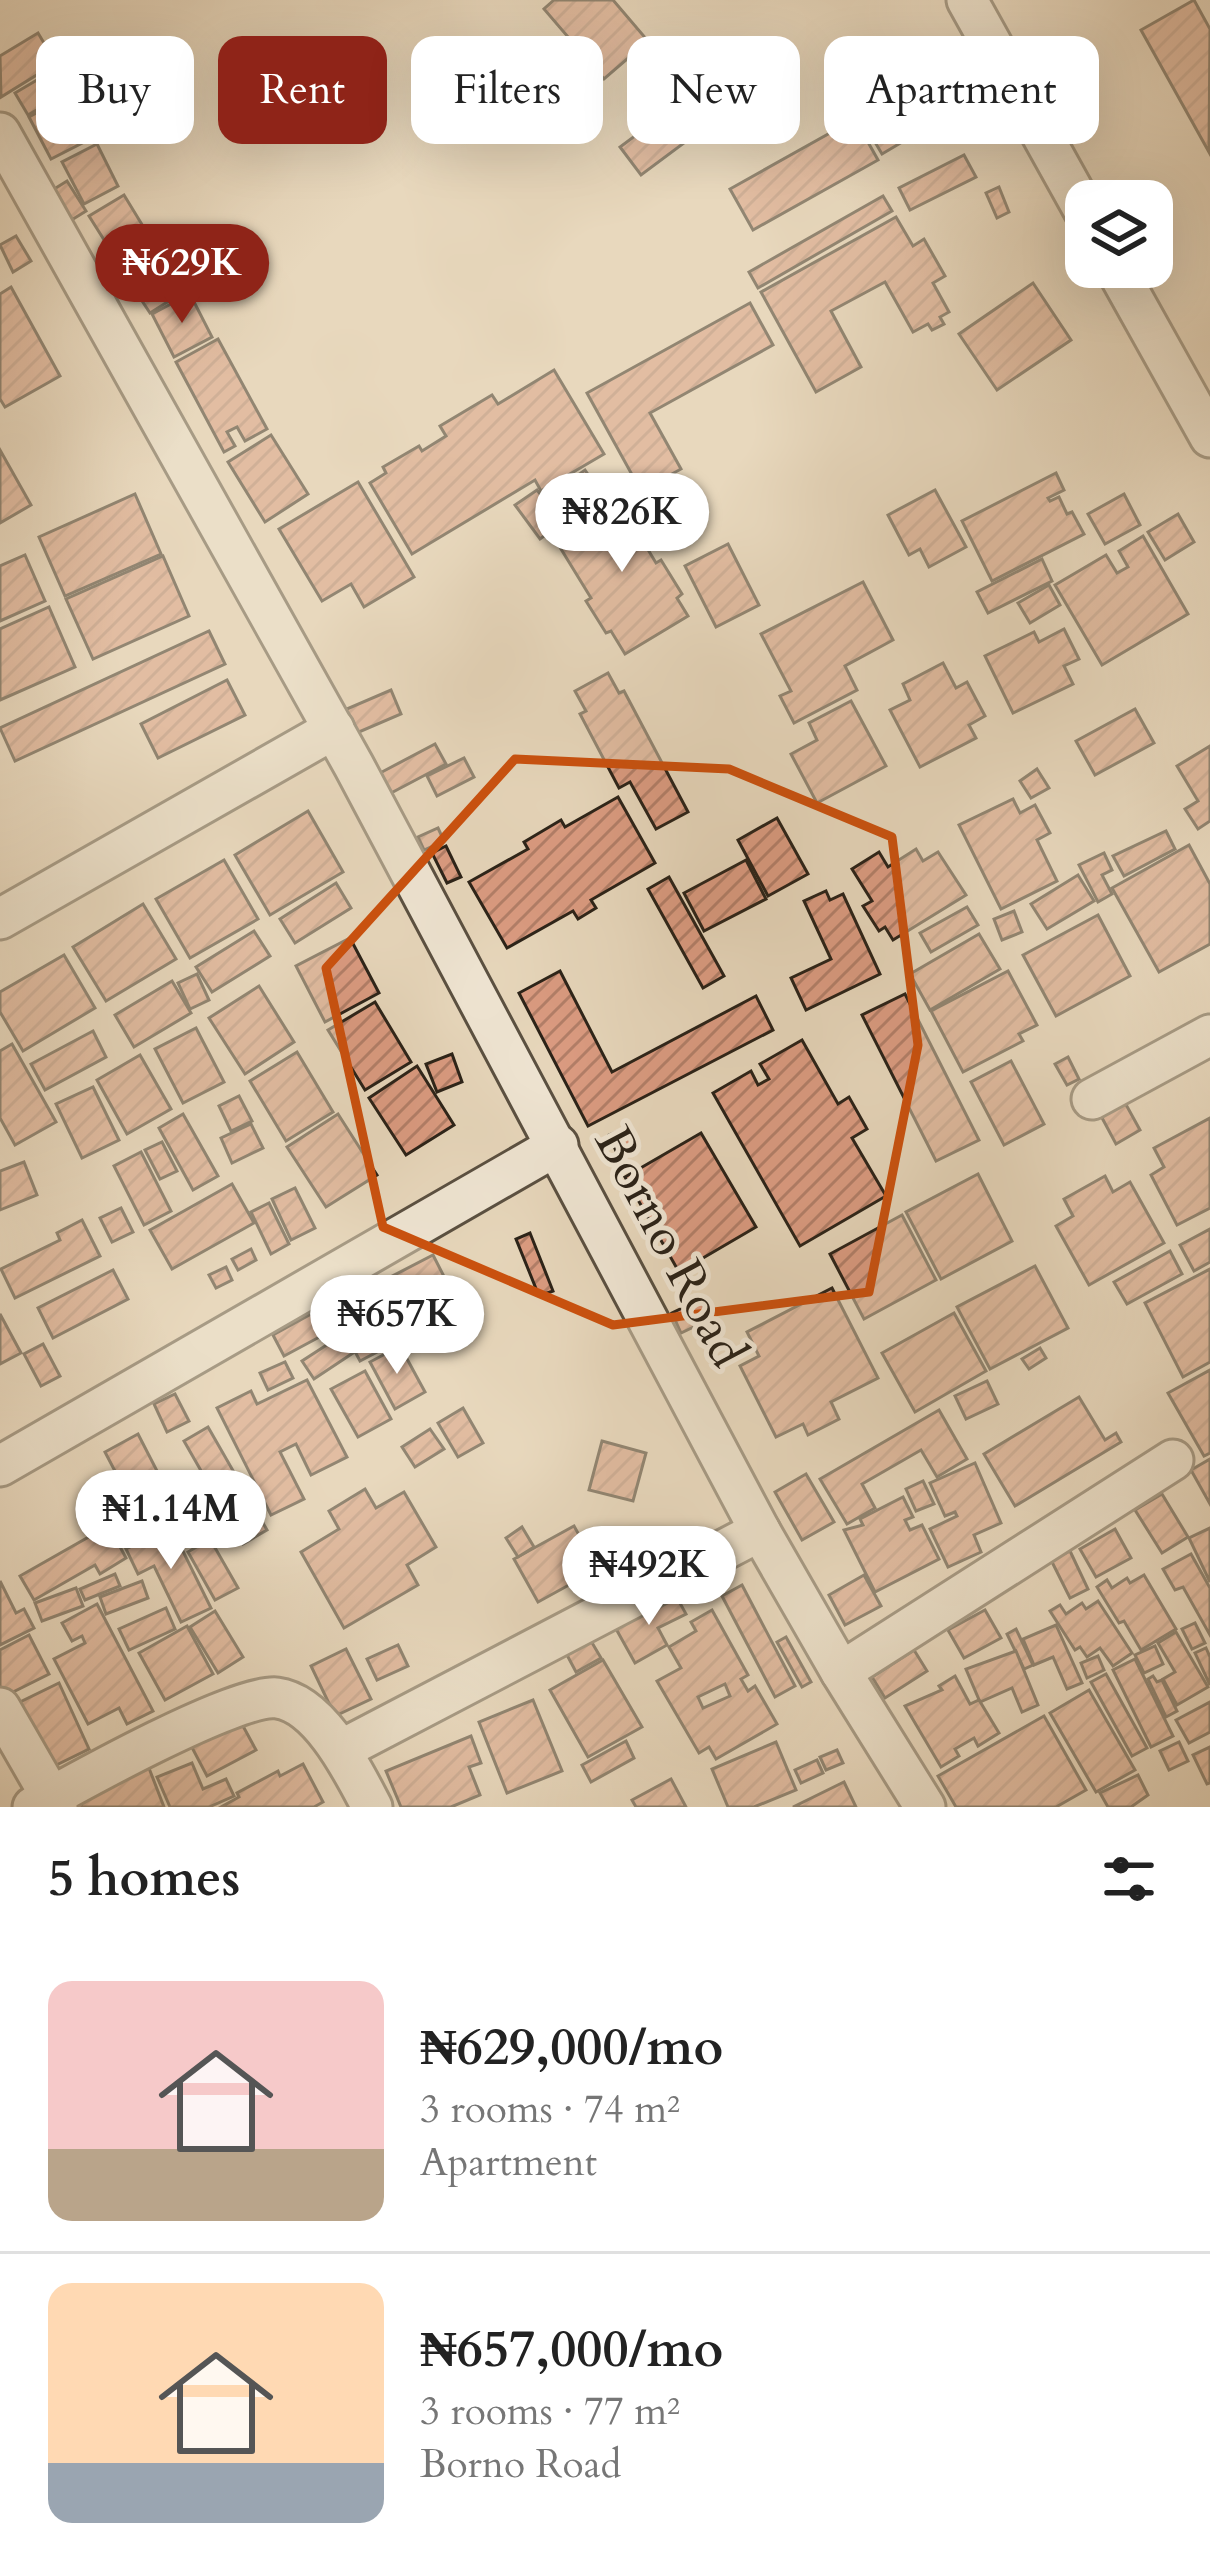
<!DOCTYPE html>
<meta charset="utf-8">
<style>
:root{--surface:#fff;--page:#f6f6f6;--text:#222;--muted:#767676;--line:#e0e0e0;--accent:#8f2418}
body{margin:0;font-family:Cardo,serif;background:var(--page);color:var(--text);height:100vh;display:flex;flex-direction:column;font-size:45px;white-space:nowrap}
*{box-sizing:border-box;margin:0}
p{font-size:39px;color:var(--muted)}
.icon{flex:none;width:66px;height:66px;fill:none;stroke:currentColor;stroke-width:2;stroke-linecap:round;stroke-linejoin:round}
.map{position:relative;height:1807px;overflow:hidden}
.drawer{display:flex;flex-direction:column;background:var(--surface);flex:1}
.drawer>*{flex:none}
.hud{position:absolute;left:36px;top:36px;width:1140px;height:108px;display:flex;gap:24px}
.buttons{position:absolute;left:1065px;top:180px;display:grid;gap:24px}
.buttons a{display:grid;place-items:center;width:108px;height:108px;border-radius:24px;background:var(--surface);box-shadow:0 12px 48px #0002;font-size:60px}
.price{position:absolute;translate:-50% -102px;padding:0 27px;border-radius:42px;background:#fff;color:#222;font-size:39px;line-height:78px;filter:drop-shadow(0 3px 6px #0008)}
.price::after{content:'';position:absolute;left:50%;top:72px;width:36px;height:27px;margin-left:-18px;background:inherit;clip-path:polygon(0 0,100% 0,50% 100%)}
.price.current{background:var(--accent);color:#fff}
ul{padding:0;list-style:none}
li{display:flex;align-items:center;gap:36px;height:300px;padding:0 48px}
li+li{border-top:3px solid var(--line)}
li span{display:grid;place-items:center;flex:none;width:336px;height:240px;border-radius:24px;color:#555}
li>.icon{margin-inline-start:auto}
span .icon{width:144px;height:144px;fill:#fffc;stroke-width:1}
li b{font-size:51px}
h2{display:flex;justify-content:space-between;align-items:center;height:144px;padding:0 48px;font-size:51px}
.chip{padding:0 42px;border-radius:24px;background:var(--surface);box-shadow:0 12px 48px #0002;font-size:42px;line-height:108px}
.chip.current{background:var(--accent);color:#fff}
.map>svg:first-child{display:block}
.building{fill:url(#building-hatch);stroke:#2a2218;stroke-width:3;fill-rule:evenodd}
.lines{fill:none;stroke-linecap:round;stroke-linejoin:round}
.minor-casing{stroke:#5a5041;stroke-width:45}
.minor{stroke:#f0e6d4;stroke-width:39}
.marked{fill:none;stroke:#cc510e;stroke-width:9;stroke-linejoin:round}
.labels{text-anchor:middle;stroke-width:10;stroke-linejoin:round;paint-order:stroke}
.street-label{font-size:51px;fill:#2a2218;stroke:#f0e6d4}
</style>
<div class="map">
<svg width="1210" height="1807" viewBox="0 0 1210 1807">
<defs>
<pattern id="building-hatch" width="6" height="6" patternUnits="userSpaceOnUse" patternTransform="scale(3)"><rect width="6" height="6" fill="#dc9c82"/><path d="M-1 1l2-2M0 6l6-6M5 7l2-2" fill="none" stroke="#b37f69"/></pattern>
</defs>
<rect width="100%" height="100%" fill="#e8d8bd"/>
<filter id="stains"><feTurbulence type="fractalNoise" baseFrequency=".00167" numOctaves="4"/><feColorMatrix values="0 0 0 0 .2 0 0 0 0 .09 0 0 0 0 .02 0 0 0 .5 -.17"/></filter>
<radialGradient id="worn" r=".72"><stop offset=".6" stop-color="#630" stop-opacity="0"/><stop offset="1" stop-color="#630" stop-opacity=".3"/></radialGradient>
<g class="building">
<polygon points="554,0 613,0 648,41 604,79 544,9"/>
<polygon points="1194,0 1210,29 1209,152 1141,30"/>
<polygon points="38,33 56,63 1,97 0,56"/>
<polygon points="59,67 72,89 28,115 15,93"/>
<polygon points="923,77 946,116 882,154 859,115"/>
<polygon points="66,97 88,140 51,159 29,117"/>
<polygon points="671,109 692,137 641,175 620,147"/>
<polygon points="855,119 878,160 753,230 730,189"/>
<polygon points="97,144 118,186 84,204 62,162"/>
<polygon points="964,155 976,177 910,210 899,188"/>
<polygon points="67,181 86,211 70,221 51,191"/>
<polygon points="999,187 1009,212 997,218 986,193"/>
<polygon points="124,195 152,241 118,262 89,216"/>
<polygon points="883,196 892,211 758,288 749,272"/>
<polygon points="896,217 913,246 924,239 945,276 933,283 949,312 940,317 944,324 932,330 928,324 913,332 885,282 831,311 861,367 816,392 761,292"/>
<polygon points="16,236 31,261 13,272 0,245"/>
<polygon points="160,245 188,289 150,313 121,269"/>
<polygon points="1033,283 1071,340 997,390 959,334"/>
<polygon points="11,287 60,376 5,407 0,399 0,294"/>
<polygon points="190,294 212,337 174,357 152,314"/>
<polygon points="750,303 773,345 650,413 681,469 641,491 587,393"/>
<polygon points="218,339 267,429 245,441 237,427 227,432 235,446 224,452 176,362"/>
<polygon points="554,370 604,454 541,491 535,480 412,554 370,483 386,473 383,467 419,446 422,451 446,436 440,426 492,395 498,404"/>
<polygon points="271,435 308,494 265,522 228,462"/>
<polygon points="0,450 31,505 0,523"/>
<polygon points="585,470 602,495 540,539 515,505 537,490 544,499"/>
<polygon points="1056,473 1064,490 1048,498 1050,501 1059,497 1067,514 1072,512 1084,534 992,581 962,521"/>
<polygon points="358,482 414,577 364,607 351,584 322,601 279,529"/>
<polygon points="935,490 966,547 929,567 920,549 909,555 888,515"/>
<polygon points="135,494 161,554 65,596 39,537"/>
<polygon points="1124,494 1140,525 1105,544 1088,514"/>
<polygon points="615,498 619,503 627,499 648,533 641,538 656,563 661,560 682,594 677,598 688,616 625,654 611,631 606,633 586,601 591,598 553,536"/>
<polygon points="1178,514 1194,542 1165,560 1148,532"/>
<polygon points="1143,536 1188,614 1102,665 1055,585 1106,555 1117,573 1128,567 1119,551"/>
<polygon points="728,544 759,605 716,627 685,566"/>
<polygon points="25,555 45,601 0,621 0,566"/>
<polygon points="163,556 189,616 93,659 66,599"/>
<polygon points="1042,559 1052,581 988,613 977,592"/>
<polygon points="863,582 893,640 845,666 857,690 794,723 780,696 791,691 761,634"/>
<polygon points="1049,585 1060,605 1030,623 1018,603"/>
<polygon points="49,607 75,667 0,700 0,629"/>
<polygon points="1064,629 1079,659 1064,666 1073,684 1013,713 985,656 1034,632 1039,642"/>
<polygon points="209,631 225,664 15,761 0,728"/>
<polygon points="943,663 956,688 967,682 985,716 969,725 976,738 920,767 890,710 910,700 903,684"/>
<polygon points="608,673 619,693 624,691 688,812 656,829 630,782 619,788 580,714 586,711 575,691"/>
<polygon points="227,680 245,715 158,758 141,724"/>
<polygon points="391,690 401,714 352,735 342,711"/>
<polygon points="851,701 886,766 817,803 791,754 817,740 809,723"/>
<polygon points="1135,709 1154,743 1095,775 1076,741"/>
<polygon points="435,744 446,764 391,793 380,773"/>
<polygon points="1210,746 1210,821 1198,829 1185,809 1198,801 1177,766"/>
<polygon points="464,758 474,777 437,796 427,776"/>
<polygon points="1037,769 1049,788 1031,798 1020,781"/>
<polygon points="618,797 655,863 591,900 596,908 578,919 573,911 507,948 469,882 528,849 524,842 561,820 565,827"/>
<polygon points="1013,799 1020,813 1035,805 1050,833 1037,840 1057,881 1001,909 959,825"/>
<polygon points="308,811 343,872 270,915 235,855"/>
<polygon points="777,818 808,874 768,896 738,840"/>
<polygon points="438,828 444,841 424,850 418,837"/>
<polygon points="1166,831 1175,849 1124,876 1113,856"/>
<polygon points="1189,845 1210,884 1210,944 1159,972 1112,888"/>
<polygon points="446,846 461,877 447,883 432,853"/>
<polygon points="916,849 923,861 938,852 966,895 893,940 885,927 879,931 863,906 872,901 852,869 879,852 888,867"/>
<polygon points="1104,853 1112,870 1102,875 1112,894 1098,902 1079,865"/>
<polygon points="224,860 258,919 190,958 156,899"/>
<polygon points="746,860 766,899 704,931 684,893"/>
<polygon points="1078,875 1094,901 1047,929 1031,904"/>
<polygon points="669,877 724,976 703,988 648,889"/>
<polygon points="336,883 351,908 295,943 280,919"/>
<polygon points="826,891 830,900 843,894 880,974 806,1010 791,978 831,959 804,901"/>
<polygon points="143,904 176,959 106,1001 73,947"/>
<polygon points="967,907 978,925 931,952 920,933"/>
<polygon points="1014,911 1022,932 1002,940 994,919"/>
<polygon points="1098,915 1130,976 1056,1016 1023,955"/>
<polygon points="254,931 270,956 212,992 196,967"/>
<polygon points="979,934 1000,969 930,1010 910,974"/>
<polygon points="350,938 379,993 325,1022 296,966"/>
<polygon points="64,955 95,1008 23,1051 0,1012 0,992"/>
<polygon points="560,971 612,1072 756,996 773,1030 588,1126 519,993"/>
<polygon points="1008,971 1037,1025 1019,1034 1023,1041 963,1072 931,1011"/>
<polygon points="197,974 209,1000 190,1009 178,983"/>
<polygon points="172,981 191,1013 134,1047 115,1015"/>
<polygon points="259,986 294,1042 245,1074 209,1018"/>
<polygon points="905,994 979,1140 936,1161 862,1015"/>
<polygon points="375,1002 411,1062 365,1090 328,1030"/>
<polygon points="196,1028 224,1082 183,1103 155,1049"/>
<polygon points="93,1031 106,1057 45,1090 31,1064"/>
<polygon points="802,1040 838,1104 849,1097 867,1129 852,1138 886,1196 800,1246 713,1093 751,1071 758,1085 769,1079 760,1064"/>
<polygon points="12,1044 56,1122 15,1145 0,1118 0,1051"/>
<polygon points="297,1052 333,1112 286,1141 250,1081"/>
<polygon points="452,1054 462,1082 437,1092 426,1064"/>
<polygon points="140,1055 171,1109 127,1134 97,1080"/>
<polygon points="1068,1057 1079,1079 1067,1085 1055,1064"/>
<polygon points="1011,1061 1044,1124 1004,1145 971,1082"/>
<polygon points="417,1066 454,1125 406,1155 369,1098"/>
<polygon points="93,1087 119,1140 82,1158 56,1104"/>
<polygon points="239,1096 252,1121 231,1131 219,1106"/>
<polygon points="1124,1101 1140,1130 1116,1144 1100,1114"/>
<polygon points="183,1114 218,1176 193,1190 159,1128"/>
<polygon points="338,1114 377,1175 326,1207 287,1147"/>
<polygon points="1210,1118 1210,1208 1177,1225 1151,1175 1164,1167 1154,1148"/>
<polygon points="251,1124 263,1148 232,1163 221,1138"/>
<polygon points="628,1127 634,1143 616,1151 609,1135"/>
<polygon points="701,1133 756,1227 679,1272 625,1177"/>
<polygon points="162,1142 177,1171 160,1179 145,1150"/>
<polygon points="141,1152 171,1211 144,1225 114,1166"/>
<polygon points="24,1162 37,1195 0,1210 0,1171"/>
<polygon points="978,1174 1012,1241 941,1279 906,1212"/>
<polygon points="1105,1176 1113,1192 1130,1182 1164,1243 1089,1285 1056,1226 1073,1216 1064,1199"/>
<polygon points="232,1184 254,1223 172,1269 150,1230"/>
<polygon points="295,1188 315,1228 291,1240 272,1199"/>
<polygon points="269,1203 289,1244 271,1254 251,1212"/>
<polygon points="121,1208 133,1232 112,1242 100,1218"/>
<polygon points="902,1215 936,1280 864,1319 830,1254"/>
<polygon points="82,1220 100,1256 15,1298 1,1269 60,1240 57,1233"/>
<polygon points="1210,1229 1210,1262 1194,1271 1180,1245"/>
<polygon points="530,1233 553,1291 539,1296 516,1239"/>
<polygon points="251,1249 256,1260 238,1270 232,1259"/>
<polygon points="1170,1251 1182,1274 1127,1304 1114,1282"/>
<polygon points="433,1255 454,1296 393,1328 373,1286"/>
<polygon points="1035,1266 1068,1328 990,1369 957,1307"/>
<polygon points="226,1267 232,1280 216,1288 209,1275"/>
<polygon points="1210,1269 1210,1362 1183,1377 1145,1303"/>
<polygon points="113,1270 128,1299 53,1338 38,1308"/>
<polygon points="363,1284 394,1343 360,1361 329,1303"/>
<polygon points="832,1288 878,1378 831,1402 839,1419 808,1435 803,1424 776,1437 740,1366 759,1356 747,1332"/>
<polygon points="701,1299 710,1319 681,1333 672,1313"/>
<polygon points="313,1313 325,1334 284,1356 273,1335"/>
<polygon points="954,1313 986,1371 915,1412 882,1353"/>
<polygon points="0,1314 21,1353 0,1364"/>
<polygon points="342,1335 353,1353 314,1379 302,1361"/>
<polygon points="43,1344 60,1376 41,1386 24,1354"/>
<polygon points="400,1346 425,1392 395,1409 370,1362"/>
<polygon points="1040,1348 1046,1358 1029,1369 1022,1359"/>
<polygon points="285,1362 293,1378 268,1390 260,1373"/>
<polygon points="1210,1370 1210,1453 1204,1456 1168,1393"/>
<polygon points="365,1371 391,1419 358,1437 331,1389"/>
<polygon points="307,1380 347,1457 311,1475 296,1444 280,1452 304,1499 271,1515 217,1408 251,1391 257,1404"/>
<polygon points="987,1381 998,1404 966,1419 955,1396"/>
<polygon points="175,1394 189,1421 167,1432 154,1404"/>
<polygon points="1079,1397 1105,1440 1116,1433 1121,1442 1015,1506 984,1454"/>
<polygon points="463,1408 483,1443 458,1457 438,1423"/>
<polygon points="939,1410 967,1459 937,1477 921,1450 862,1484 875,1508 847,1524 820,1479"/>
<polygon points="208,1427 267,1530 243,1544 184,1441"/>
<polygon points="430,1429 444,1449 415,1467 402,1447"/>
<polygon points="138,1434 173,1502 140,1519 105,1452"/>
<polygon points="602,1441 646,1453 633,1501 589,1490"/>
<polygon points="1210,1459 1210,1504 1191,1470"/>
<polygon points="975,1463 1001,1523 974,1535 981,1552 948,1567 930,1529 957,1516 955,1512 945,1516 930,1483"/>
<polygon points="806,1474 834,1522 802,1540 775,1492"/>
<polygon points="923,1481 934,1504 916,1511 906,1489"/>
<polygon points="365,1489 376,1508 404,1492 436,1547 407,1565 418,1585 344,1628 301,1552 339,1529 329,1511"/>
<polygon points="1162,1494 1188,1537 1162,1553 1135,1510"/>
<polygon points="903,1497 913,1517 905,1520 910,1530 922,1525 939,1559 875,1592 844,1530 863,1525 860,1519"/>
<polygon points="200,1511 210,1533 194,1541 183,1519"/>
<polygon points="115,1522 126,1542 119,1545 126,1558 100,1574 95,1565 34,1600 20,1576"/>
<polygon points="574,1526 598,1569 538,1602 514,1559"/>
<polygon points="171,1527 211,1608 181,1622 154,1566 138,1574 126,1549"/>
<polygon points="522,1527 534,1547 518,1557 506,1538"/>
<polygon points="1210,1528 1210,1582 1189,1538"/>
<polygon points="1115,1529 1131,1558 1096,1577 1080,1549"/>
<polygon points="210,1539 238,1588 215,1600 188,1552"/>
<polygon points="1070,1551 1088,1589 1070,1598 1051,1560"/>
<polygon points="1191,1554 1210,1588 1210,1635 1183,1587 1175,1590 1163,1569"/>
<polygon points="115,1574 120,1586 85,1600 80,1589"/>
<polygon points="864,1575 881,1606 845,1625 829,1595"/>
<polygon points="1144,1575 1176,1629 1141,1650 1124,1621 1119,1623 1097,1587 1107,1580 1112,1588 1127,1578 1130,1583"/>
<polygon points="0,1581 16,1613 24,1609 34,1628 0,1645"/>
<polygon points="142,1581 148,1598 106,1614 100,1597"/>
<polygon points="742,1585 795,1686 775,1697 722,1596"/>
<polygon points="76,1588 83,1606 42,1621 35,1603"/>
<polygon points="675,1594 686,1614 658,1628 667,1645 635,1663 615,1627"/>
<polygon points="1098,1601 1132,1653 1113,1666 1100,1648 1087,1657 1080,1647 1075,1650 1050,1611 1060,1605 1066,1614 1082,1603 1086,1609"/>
<polygon points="97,1604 153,1711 127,1724 119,1708 88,1724 54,1659 85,1643 82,1636 72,1641 62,1623"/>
<polygon points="166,1608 175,1629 129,1650 119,1629"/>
<path d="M712 1610 748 1675 741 1679 748 1691 755 1686 777 1724 716 1759 709 1747 699 1753 657 1681 681 1668 669 1647 696 1631 691 1622ZM725 1684 730 1696 703 1708 698 1697Z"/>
<polygon points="985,1610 1001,1638 964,1658 948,1630"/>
<polygon points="215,1611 243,1657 218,1673 190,1627"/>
<polygon points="1195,1623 1205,1643 1192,1649 1182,1629"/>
<polygon points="1056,1625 1082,1683 1067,1689 1053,1657 1034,1665 1023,1639"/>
<polygon points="187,1626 213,1674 165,1700 139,1653"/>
<polygon points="1016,1629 1033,1665 1024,1669 1007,1634"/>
<polygon points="1176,1632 1208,1687 1177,1705 1163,1679 1175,1672 1158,1643"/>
<polygon points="29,1635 49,1674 5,1696 0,1686 0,1650"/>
<polygon points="786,1637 811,1682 802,1687 777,1642"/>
<polygon points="591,1641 601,1658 576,1672 567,1655"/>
<polygon points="398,1645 408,1666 377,1680 367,1659"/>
<polygon points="1155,1646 1163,1664 1144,1673 1135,1655"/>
<polygon points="1206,1648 1210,1657 1210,1685 1195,1653"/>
<polygon points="346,1649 371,1699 335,1716 311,1666"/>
<polygon points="914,1650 927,1671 885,1698 872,1677"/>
<polygon points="1016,1651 1038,1705 1022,1712 1012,1688 980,1702 966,1669"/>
<polygon points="1098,1656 1104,1670 1087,1678 1081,1663"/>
<polygon points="1135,1659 1173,1736 1151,1747 1113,1670"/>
<polygon points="603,1660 642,1727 588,1757 550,1690"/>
<polygon points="1106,1674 1147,1748 1132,1756 1091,1682"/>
<polygon points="955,1676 970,1704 979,1700 999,1733 978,1746 974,1738 955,1749 959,1756 941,1767 905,1706 942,1690 939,1686"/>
<polygon points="1153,1676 1157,1682 1162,1680 1177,1711 1166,1717 1148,1679"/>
<polygon points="59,1683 89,1749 44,1771 14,1705"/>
<polygon points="1089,1690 1135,1770 1096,1792 1050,1713"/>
<polygon points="533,1700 562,1771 507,1793 479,1722"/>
<polygon points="1210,1702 1210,1732 1189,1743 1176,1720"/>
<polygon points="237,1715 256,1750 207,1776 188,1740"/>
<polygon points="1044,1716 1086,1790 1056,1807 956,1807 938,1776"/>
<polygon points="471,1736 481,1763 469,1767 480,1795 451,1807 401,1807 386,1771"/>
<polygon points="626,1741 634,1758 591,1782 582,1765"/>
<polygon points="776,1742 796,1790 754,1807 728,1807 712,1769"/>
<polygon points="1179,1742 1188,1761 1169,1770 1160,1751"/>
<polygon points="1210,1747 1210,1783 1207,1784 1193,1755"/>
<polygon points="837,1750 843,1763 826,1770 820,1757"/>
<polygon points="817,1760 823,1773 801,1783 795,1770"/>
<polygon points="147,1763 164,1807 82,1807 76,1791"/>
<polygon points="192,1763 203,1789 226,1779 234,1796 209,1807 170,1807 157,1777"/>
<polygon points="303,1764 323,1802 314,1807 221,1807 239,1797 237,1793 278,1771 280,1776"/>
<polygon points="1138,1775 1148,1795 1131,1807 1108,1807 1100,1793"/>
<polygon points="671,1779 686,1807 636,1807 632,1800"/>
<polygon points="844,1782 856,1807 793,1807"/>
</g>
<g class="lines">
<defs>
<g id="minor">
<polyline points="967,0 1086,214"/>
<polyline points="0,133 354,766 760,1531 841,1672 925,1807"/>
<polyline points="1115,267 1210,437"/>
<polyline points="0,919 334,729"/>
<polyline points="1092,1099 1210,1035"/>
<polyline points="0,1466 558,1145"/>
<polyline points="841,1672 1173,1460"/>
<polyline points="0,1708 57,1807"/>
<polyline points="341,1750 760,1531"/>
<path d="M33 1807C76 1783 237 1693 277 1698 321 1704 354 1773 372 1807"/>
</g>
</defs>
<use href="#minor" class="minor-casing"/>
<use href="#minor" class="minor"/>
</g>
<path d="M0 0H1210V1807H0ZM515 759 729 769 892 837 918 1045 869 1292 613 1325 383 1227 326 968Z" fill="#e8d8bd" fill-opacity=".55" fill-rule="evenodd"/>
<path class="marked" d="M515 759 729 769 892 837 918 1045 869 1292 613 1325 383 1227 326 968Z"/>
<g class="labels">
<g class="street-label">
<text transform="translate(672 1246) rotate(62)" y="18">Borno Road</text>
</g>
</g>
<rect width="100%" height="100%" filter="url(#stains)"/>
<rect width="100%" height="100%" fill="url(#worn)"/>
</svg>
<div class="buttons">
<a><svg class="icon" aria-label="layers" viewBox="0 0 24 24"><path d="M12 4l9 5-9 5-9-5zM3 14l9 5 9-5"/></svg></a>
</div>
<b class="price current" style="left:182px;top:326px">₦629K</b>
<b class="price" style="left:622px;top:575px">₦826K</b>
<b class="price" style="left:397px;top:1377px">₦657K</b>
<b class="price" style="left:171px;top:1572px">₦1.14M</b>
<b class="price" style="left:649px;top:1628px">₦492K</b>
<div class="hud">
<a class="chip">Buy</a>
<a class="chip current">Rent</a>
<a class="chip">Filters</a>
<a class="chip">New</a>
<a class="chip">Apartment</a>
</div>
</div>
<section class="drawer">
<h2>5 homes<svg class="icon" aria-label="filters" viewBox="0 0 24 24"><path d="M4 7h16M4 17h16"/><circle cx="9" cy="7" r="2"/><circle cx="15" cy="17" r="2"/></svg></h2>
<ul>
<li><span style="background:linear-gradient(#f6c9c9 70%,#b9a48a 0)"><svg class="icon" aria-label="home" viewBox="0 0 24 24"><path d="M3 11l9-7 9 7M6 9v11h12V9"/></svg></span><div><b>₦629,000/mo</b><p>3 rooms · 74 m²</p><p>Apartment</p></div></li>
<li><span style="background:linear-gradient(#ffd9b3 75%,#9aa5b1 0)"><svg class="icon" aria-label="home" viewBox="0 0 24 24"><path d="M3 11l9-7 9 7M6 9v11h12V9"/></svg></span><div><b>₦657,000/mo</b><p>3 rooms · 77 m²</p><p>Borno Road</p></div></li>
</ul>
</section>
